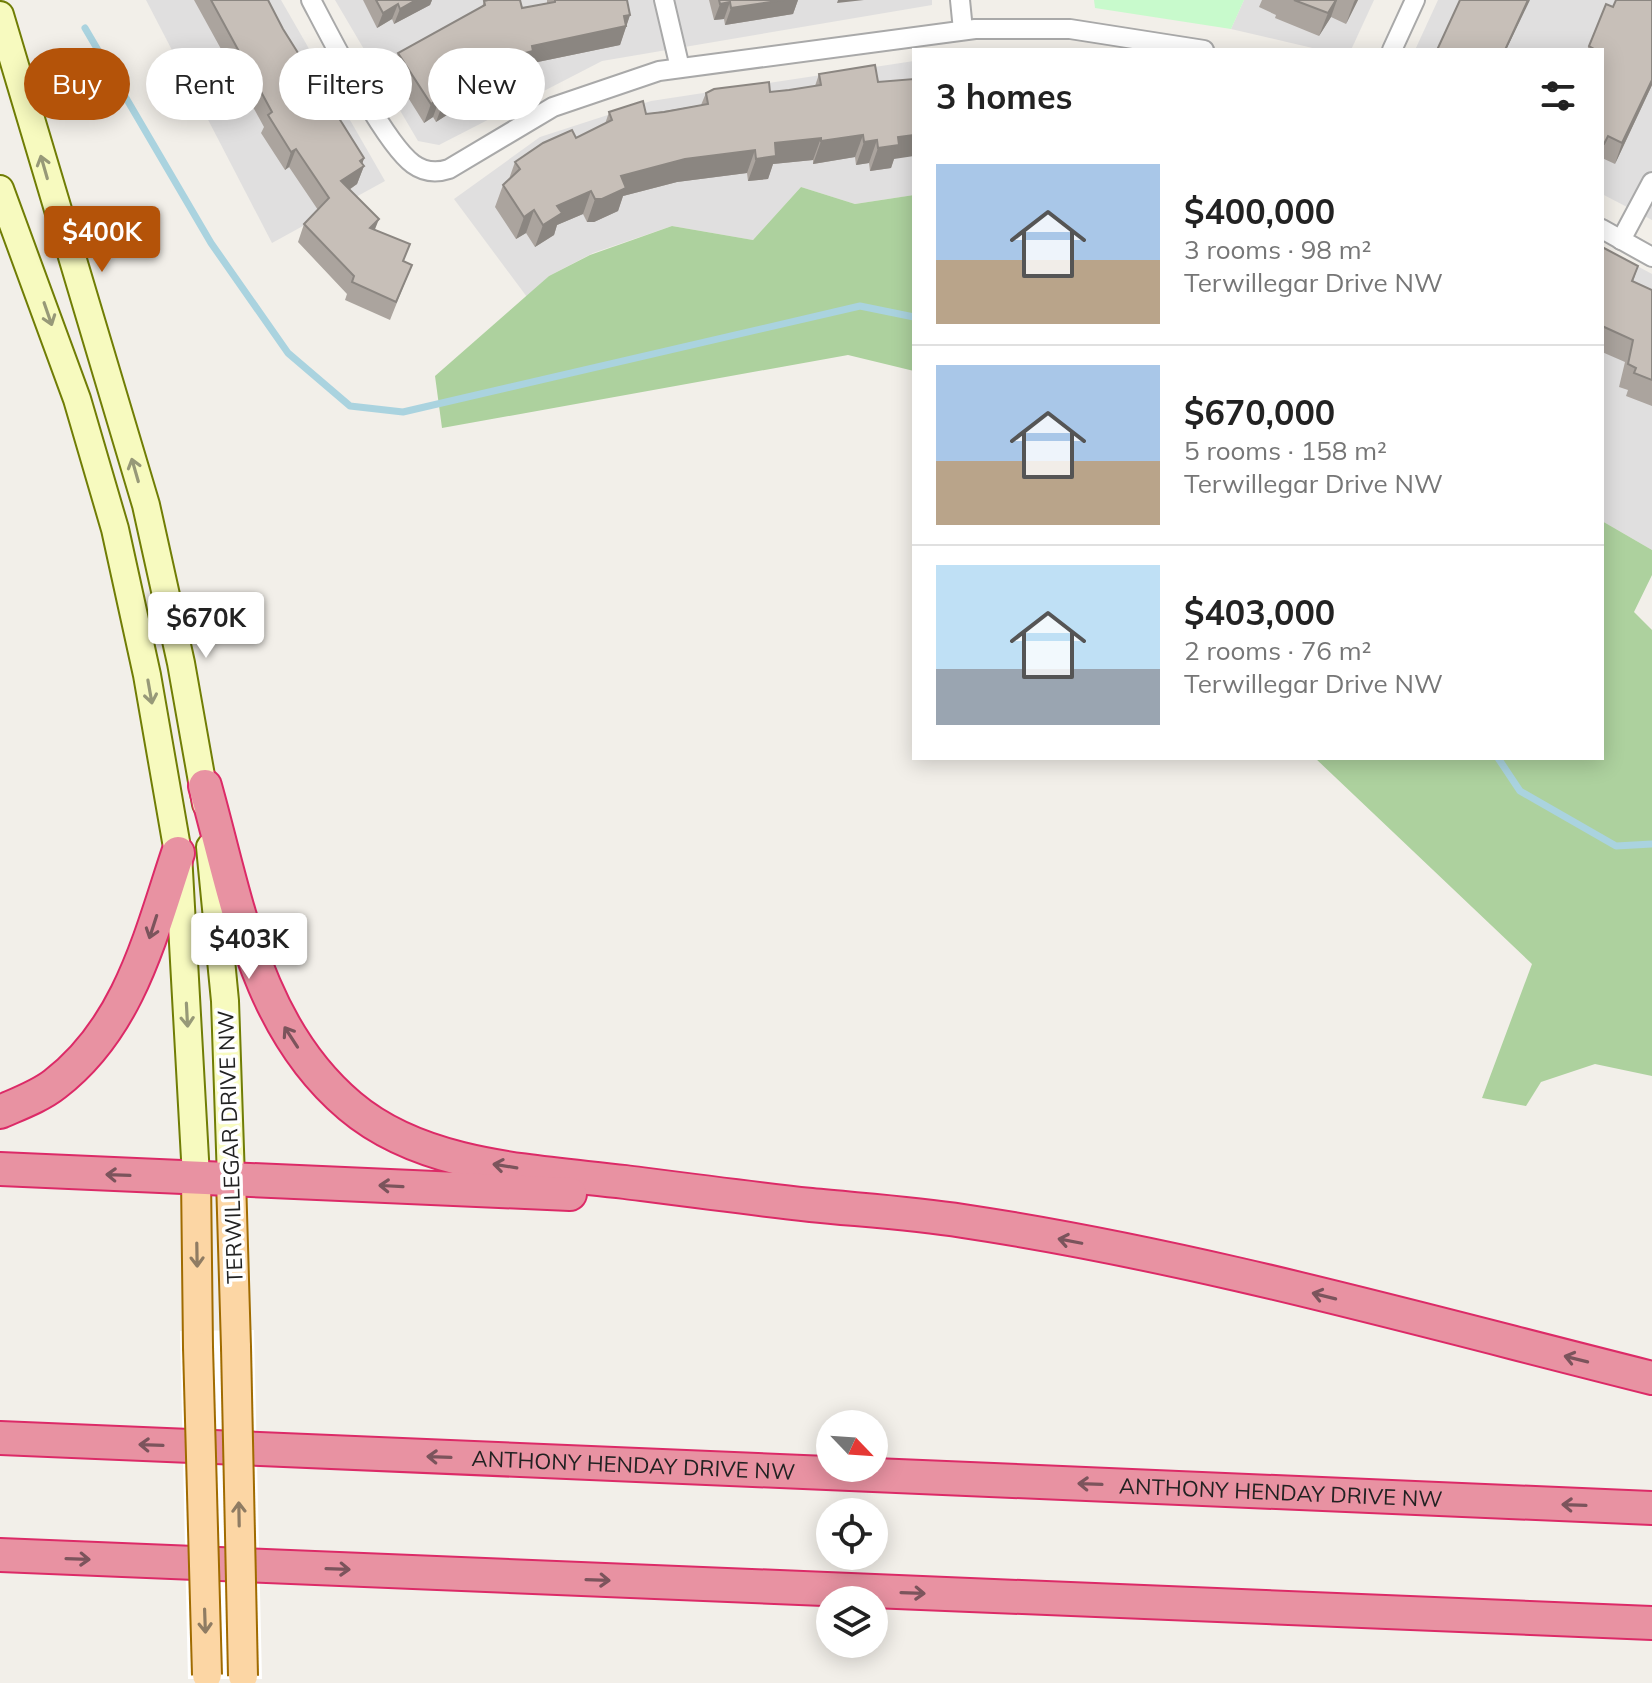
<!DOCTYPE html>
<meta charset="utf-8">
<style>
:root{--surface:#fff;--page:#f2f2f2;--text:#222;--muted:#767676;--line:#e0e0e0;--accent:#b45309}
body{margin:0;font-family:Mulish,sans-serif;background:var(--page);color:var(--text);height:100vh;display:flex;flex-direction:column;font-size:30px;white-space:nowrap}
*{box-sizing:border-box;margin:0}
p{font-size:26px;color:var(--muted)}
.icon{flex:none;width:44px;height:44px;fill:none;stroke:currentColor;stroke-width:2;stroke-linecap:round;stroke-linejoin:round}
.map{position:relative;flex:1;overflow:hidden}
.drawer{position:absolute;left:912px;top:48px;width:692px;height:712px;display:flex;flex-direction:column;background:var(--surface);border-radius:0px;box-shadow:0 4px 20px #0003}
.drawer>*{flex:none}
.guide{position:absolute;left:24px;top:48px;width:760px;height:72px;display:flex;gap:16px}
.needle{width:52px;rotate:115deg}
.fabs{position:absolute;left:816px;top:1410px;display:grid;gap:16px}
.fabs a{display:grid;place-items:center;width:72px;height:72px;border-radius:50%;background:var(--surface);box-shadow:0 4px 20px #0003;font-size:40px}
.price{position:absolute;translate:-50% -68px;padding:0 18px;border-radius:8px;background:#fff;color:#222;font-size:26px;line-height:52px;filter:drop-shadow(0 2px 4px #0008)}
.price::after{content:'';position:absolute;left:50%;top:48px;width:24px;height:18px;margin-left:-12px;background:inherit;clip-path:polygon(0 0,100% 0,50% 100%)}
.price.selected{background:var(--accent);color:#fff}
ul{padding:0;list-style:none}
li{display:flex;align-items:center;gap:24px;height:200px;padding:0 24px}
li+li{border-top:2px solid var(--line)}
li span{display:grid;place-items:center;flex:none;width:224px;height:160px;border-radius:0px;color:#555}
li>.icon{margin-inline-start:auto}
span .icon{width:96px;height:96px;fill:#fffc;stroke-width:1}
li b{font-size:34px}
h2{display:flex;justify-content:space-between;align-items:center;height:96px;padding:0 24px;font-size:34px}
.chip{padding:0 28px;border-radius:36px;background:var(--surface);box-shadow:0 4px 20px #0003;font-size:28px;line-height:72px}
.chip.selected{background:var(--accent);color:#fff}
.map>svg:first-child{display:block}
.residential{fill:#e0dfdf}
.forest{fill:#add19e}
.park{fill:#c8facc}
.pier{fill:#fff}
.lines{fill:none;stroke-linecap:round;stroke-linejoin:round}
.stream{stroke:#aad3df;stroke-width:7}
.minor-casing{stroke:#a9a9a9;stroke-width:22}
.secondary-casing{stroke:#707d05;stroke-width:30}
.primary-casing{stroke:#a06b00;stroke-width:32}
.motorway-casing{stroke:#dc2a67;stroke-width:36}
.minor{stroke:#fff;stroke-width:18}
.secondary{stroke:#f7fabf;stroke-width:26}
.primary{stroke:#fcd6a4;stroke-width:28}
.motorway{stroke:#e892a2;stroke-width:32}
.primary-bridge-casing{stroke:#a06b00;stroke-width:32;stroke-linecap:butt}
.primary-bridge{stroke:#fcd6a4;stroke-width:28}
.wall{fill:#aba49e}
.shaded-wall{fill:#8b8681}
.building{fill:#c7bfb8;stroke:#8b8681;stroke-width:2}
.oneway{stroke:#979978}
.oneway2{stroke:#7b545c}
.oneway3{stroke:#8f7c63}
.labels{text-anchor:middle;stroke-width:7;stroke-linejoin:round;paint-order:stroke}
.street-label{font-size:22px;fill:#222;stroke:#fff}
</style>
<div class="map">
<svg width="1652" height="1683" viewBox="0 0 1652 1683">
<rect width="100%" height="100%" fill="#f2efe9"/>
<g class="residential">
<polygon points="146,0 281,0 385,181 272,243"/>
<polygon points="335,0 932,0 932,5 602,61 439,145 418,141"/>
<polygon points="1244,0 1374,0 1351,50 1321,50 1231,29"/>
<polygon points="1438,0 1652,0 1652,220 1602,194 1602,50 1415,50"/>
<polygon points="914,61 914,195 855,204 801,187 753,240 672,226 593,253 549,276 527,297 454,199 540,137 651,101"/>
<polygon points="1602,247 1652,274 1652,550 1602,521"/>
</g>
<g class="forest">
<polygon points="801,187 855,204 914,195 914,371 848,355 442,428 435,376 549,276 590,255 672,226 753,240"/>
<polygon points="1602,521 1652,550 1652,575 1634,612 1652,630 1652,1076 1595,1064 1541,1082 1526,1106 1482,1098 1532,964 1315,758 1602,758"/>
</g>
<polygon class="park" points="1094,0 1244,0 1231,29 1095,8"/>
<polygon class="pier" points="254,1330 262,1679 188,1679 180,1331"/>
<g class="lines">
<g class="stream">
<polyline points="85,28 211,243 288,353 350,406 403,412 860,306 914,317"/>
<polyline points="1498,758 1520,791 1616,846 1652,844"/>
</g>
<defs>
<g id="minor">
<path d="M311 0C330 36 384 143 413 164 424 172 437 173 449 169L553 107 659 71 975 29H1070L1204 50"/>
<polyline points="664,0 680,68"/>
<polyline points="960,0 963,30"/>
<polyline points="1392,50 1415,0"/>
<polyline points="1602,229 1652,257"/>
<polyline points="1621,240 1652,182"/>
</g>
<g id="secondary">
<polyline points="0,15 146,505 181,663 206,804"/>
<polyline points="0,189 77,399 115,529 147,675 178,853 196,1177"/>
<polyline points="210,847 225,1001 231,1179"/>
</g>
<g id="primary">
<polyline points="196,1177 198,1347"/>
<polyline points="231,1179 236,1347"/>
</g>
<g id="motorway">
<path d="M205 786C237 900 255 1026 350 1106 423 1168 533 1171 625 1182 687 1190 748 1198 811 1205 861 1210 913 1213 963 1221 1196 1256 1424 1321 1652 1378"/>
<path d="M0 1112C18 1104 40 1096 55 1084 129 1027 150 937 178 853"/>
<polyline points="0,1169 570,1194"/>
<path id="s1" d="M0 1438 1652 1508"/>
<polyline points="0,1555 1652,1623"/>
</g>
</defs>
<use href="#minor" class="minor-casing"/>
<use href="#secondary" class="secondary-casing"/>
<use href="#primary" class="primary-casing"/>
<use href="#motorway" class="motorway-casing"/>
<use href="#minor" class="minor"/>
<use href="#secondary" class="secondary"/>
<use href="#primary" class="primary"/>
<use href="#motorway" class="motorway"/>
<defs>
<g id="primary-bridge">
<polyline points="198,1347 207,1675"/>
<polyline points="236,1347 243,1676"/>
</g>
</defs>
<use href="#primary-bridge" class="primary-bridge-casing"/>
<use href="#primary-bridge" class="primary-bridge"/>
</g>
<g class="wall">
<polygon points="194,0 268,0 283,29 364,158 362,164 364,166 357,184 349,190 375,230 403,261 412,265 390,320 345,300 347,294 298,242 304,224 318,210 289,167 285,170 261,133 264,127"/>
<polygon points="363,0 432,0 430,5 394,24 392,19 377,28"/>
<polygon points="547,0 627,0 630,15 620,45 528,64 527,69 488,79 484,91 436,122 433,117 424,123 392,72 398,53 482,7 484,1 522,8 547,3"/>
<polygon points="709,0 798,0 793,14 725,25 724,19 714,20"/>
<polygon points="1262,0 1358,0 1346,24 1331,17 1319,36 1275,18 1276,15 1259,7"/>
<polygon points="1606,4 1652,85 1615,164 1602,158 1602,50 1587,50"/>
<polygon points="819,74 894,159 891,168 870,171 869,163 856,165 855,157 813,164 813,160 773,164 768,179 748,181 747,173 677,182 623,196 618,211 594,222 587,222 583,214 557,225 554,235 535,247 526,233 516,239 495,207 503,185 509,179 515,162 576,138 605,124 609,112 646,114 701,105 706,93 770,92 815,86"/>
<polygon points="1602,247 1638,266 1633,282 1652,290 1652,406 1626,396 1628,390 1619,387 1625,362 1602,352"/>
</g>
<g class="shaded-wall">
<polygon points="416,0 432,0 430,5 394,24 400,9"/>
<polygon points="784,0 798,0 793,14 725,25 731,8"/>
<polygon points="838,0 864,0 837,3"/>
<polygon points="1336,0 1337,0 1331,17 1319,36 1328,13"/>
<polygon points="1355,0 1358,0 1346,24 1354,2"/>
<polygon points="1528,0 1530,0 1506,50 1505,50"/>
<polygon points="730,2 724,19 714,20 720,4"/>
<polygon points="398,4 392,19 377,28 383,13"/>
<polygon points="630,15 620,45 528,64 527,69 488,79 484,91 436,122 443,103 485,63 532,46"/>
<polygon points="1652,80 1652,85 1615,164 1622,143"/>
<polygon points="440,98 433,117 424,123 431,104"/>
<polygon points="863,135 855,157 813,164 821,141"/>
<polygon points="914,135 914,156 894,159 891,168 870,171 878,148 898,137"/>
<polygon points="821,138 813,160 773,164 768,179 748,181 756,159 775,143"/>
<polygon points="877,140 869,163 856,165 864,142"/>
<polygon points="296,149 289,167 285,170 291,152"/>
<polygon points="755,150 747,173 677,182 623,196 618,211 594,222 587,222 595,199 621,176 685,159"/>
<polygon points="364,158 361,168 364,166 357,184 334,200 341,181 360,161"/>
<polygon points="591,191 583,214 557,225 554,235 535,247 543,225 557,206"/>
<polygon points="534,210 526,233 516,239 524,217"/>
<polygon points="379,219 372,237 370,228"/>
</g>
<g class="building">
<polygon points="211,0 268,0 283,29 364,158 360,161 364,166 341,181 379,219 370,228 410,244 403,261 412,265 396,302 352,282 354,276 304,224 329,198 296,149 291,152 268,115 272,112"/>
<polygon points="376,0 416,0 400,9 398,4 383,13"/>
<polygon points="488,0 520,0 522,8 555,2 555,0 627,0 630,15 624,16 626,26 532,46 533,51 485,63 490,72 443,103 440,98 431,104 398,53 485,5 484,1"/>
<polygon points="719,0 784,0 731,8 730,2 720,4"/>
<polygon points="1294,0 1336,0 1328,13"/>
<polygon points="1460,0 1528,0 1505,50 1437,50"/>
<polygon points="1616,0 1652,0 1652,80 1622,143 1608,136 1604,144 1602,144 1602,50 1596,50 1589,46 1606,4 1613,7"/>
<polygon points="875,65 878,82 914,79 914,135 898,137 899,145 878,148 877,140 864,142 863,135 821,141 821,138 775,143 776,156 756,159 755,150 685,159 621,176 626,188 602,199 595,199 591,191 557,206 562,213 543,225 534,210 524,217 503,185 520,169 515,162 543,143 572,130 576,138 612,120 609,112 643,101 646,114 664,112 708,104 706,93 714,89 769,82 770,92 789,90 821,85 819,74"/>
<polygon points="1602,247 1638,266 1632,281 1652,290 1652,380 1634,373 1636,368 1628,364 1633,340 1602,326"/>
</g>
<defs><path id="oneway-shaft" d="M-6 0H5M1.5-3L5.5 0L1.5 3" fill="none" stroke-width="1.6" stroke-linecap="round" stroke-linejoin="round" transform="scale(2)"/></defs>
<g class="oneway">
<use href="#oneway-shaft" transform="translate(44 167) rotate(-106)"/>
<use href="#oneway-shaft" transform="translate(48 314) rotate(71)"/>
<use href="#oneway-shaft" transform="translate(135 470) rotate(-106)"/>
<use href="#oneway-shaft" transform="translate(150 692) rotate(80)"/>
<use href="#oneway-shaft" transform="translate(187 1015) rotate(87)"/>
</g>
<g class="oneway2">
<use href="#oneway-shaft" transform="translate(153 927) rotate(108)"/>
<use href="#oneway-shaft" transform="translate(291 1037) rotate(-123)"/>
<use href="#oneway-shaft" transform="translate(505 1166) rotate(-171)"/>
<use href="#oneway-shaft" transform="translate(118 1175) rotate(-178)"/>
<use href="#oneway-shaft" transform="translate(391 1186) rotate(-177)"/>
<use href="#oneway-shaft" transform="translate(1070 1241) rotate(-169)"/>
<use href="#oneway-shaft" transform="translate(1324 1296) rotate(-166)"/>
<use href="#oneway-shaft" transform="translate(1576 1359) rotate(-166)"/>
<use href="#oneway-shaft" transform="translate(151 1445) rotate(-178)"/>
<use href="#oneway-shaft" transform="translate(439 1457) rotate(-178)"/>
<use href="#oneway-shaft" transform="translate(1090 1484) rotate(-178)"/>
<use href="#oneway-shaft" transform="translate(1574 1505) rotate(-178)"/>
<use href="#oneway-shaft" transform="translate(78 1559) rotate(2)"/>
<use href="#oneway-shaft" transform="translate(338 1569) rotate(2)"/>
<use href="#oneway-shaft" transform="translate(598 1580) rotate(2)"/>
<use href="#oneway-shaft" transform="translate(913 1593) rotate(2)"/>
</g>
<g class="oneway3">
<use href="#oneway-shaft" transform="translate(197 1255) rotate(89)"/>
<use href="#oneway-shaft" transform="translate(239 1514) rotate(-91)"/>
<use href="#oneway-shaft" transform="translate(205 1621) rotate(88)"/>
</g>
<g class="labels">
<g class="street-label">
<text transform="translate(230 1147) rotate(-92)" y="8">TERWILLEGAR DRIVE NW</text>
<text dy="8" stroke="none"><textPath href="#s1" startOffset="634">ANTHONY HENDAY DRIVE NW</textPath></text>
<text dy="8" stroke="none"><textPath href="#s1" startOffset="1282">ANTHONY HENDAY DRIVE NW</textPath></text>
</g>
</g>
</svg>
<div class="fabs">
<a><svg class="needle" viewBox="-14 -14 28 28"><path d="M0-13l5 13h-10z" fill="#e53935"/><path d="M0 13l5-13h-10z" fill="#767676"/></svg></a>
<a><svg class="icon" aria-label="locate" viewBox="0 0 24 24"><circle cx="12" cy="12" r="6"/><path d="M12 2v4M12 18v4M2 12h4M18 12h4"/></svg></a>
<a><svg class="icon" aria-label="layers" viewBox="0 0 24 24"><path d="M12 4l9 5-9 5-9-5zM3 14l9 5 9-5"/></svg></a>
</div>
<b class="price selected" style="left:102px;top:274px">$400K</b>
<b class="price" style="left:206px;top:660px">$670K</b>
<b class="price" style="left:249px;top:981px">$403K</b>
<div class="guide">
<a class="chip selected">Buy</a>
<a class="chip">Rent</a>
<a class="chip">Filters</a>
<a class="chip">New</a>
</div>
<section class="drawer">
<h2>3 homes<svg class="icon" aria-label="filters" viewBox="0 0 24 24"><path d="M4 7h16M4 17h16"/><circle cx="9" cy="7" r="2"/><circle cx="15" cy="17" r="2"/></svg></h2>
<ul>
<li><span style="background:linear-gradient(#a9c7e8 60%,#b9a48a 0)"><svg class="icon" aria-label="home" viewBox="0 0 24 24"><path d="M3 11l9-7 9 7M6 9v11h12V9"/></svg></span><div><b>$400,000</b><p>3 rooms · 98 m²</p><p>Terwillegar Drive NW</p></div></li>
<li><span style="background:linear-gradient(#a9c7e8 60%,#b9a48a 0)"><svg class="icon" aria-label="home" viewBox="0 0 24 24"><path d="M3 11l9-7 9 7M6 9v11h12V9"/></svg></span><div><b>$670,000</b><p>5 rooms · 158 m²</p><p>Terwillegar Drive NW</p></div></li>
<li><span style="background:linear-gradient(#bfe0f5 65%,#9aa5b1 0)"><svg class="icon" aria-label="home" viewBox="0 0 24 24"><path d="M3 11l9-7 9 7M6 9v11h12V9"/></svg></span><div><b>$403,000</b><p>2 rooms · 76 m²</p><p>Terwillegar Drive NW</p></div></li>
</ul>
</section>
</div>
